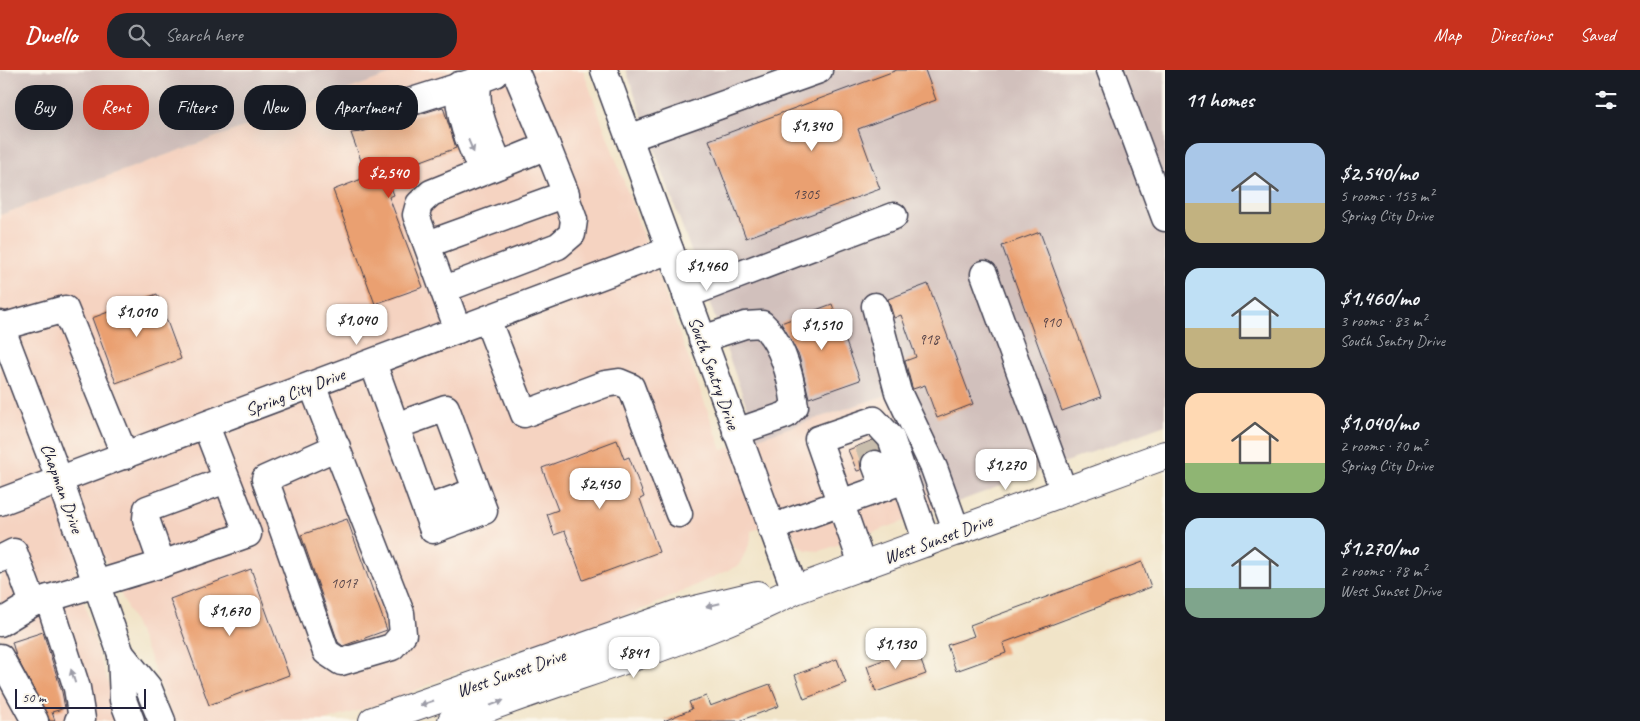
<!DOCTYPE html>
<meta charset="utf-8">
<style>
:root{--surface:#171b24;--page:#20242c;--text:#f1f3f6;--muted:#9ea1a6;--accent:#c8321e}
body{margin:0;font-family:Caveat,sans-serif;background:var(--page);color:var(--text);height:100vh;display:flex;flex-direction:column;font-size:19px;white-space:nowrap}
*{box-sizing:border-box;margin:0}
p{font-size:16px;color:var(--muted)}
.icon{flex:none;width:28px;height:28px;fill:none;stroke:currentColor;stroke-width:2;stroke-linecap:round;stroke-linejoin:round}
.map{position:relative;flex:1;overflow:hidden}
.drawer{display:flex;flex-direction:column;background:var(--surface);width:475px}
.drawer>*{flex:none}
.guide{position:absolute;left:15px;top:15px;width:475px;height:45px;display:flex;gap:10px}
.scale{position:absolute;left:15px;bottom:12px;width:131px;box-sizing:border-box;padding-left:5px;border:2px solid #22223b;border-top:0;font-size:14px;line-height:18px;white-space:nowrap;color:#22223b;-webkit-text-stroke:4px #fbf7ec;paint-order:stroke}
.price{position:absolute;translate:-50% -42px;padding:0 11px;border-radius:10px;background:#fff;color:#222;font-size:16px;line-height:32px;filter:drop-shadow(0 1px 2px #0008)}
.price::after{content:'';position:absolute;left:50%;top:30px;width:15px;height:11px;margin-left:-8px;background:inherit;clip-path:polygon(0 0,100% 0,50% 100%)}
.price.on{background:var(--accent);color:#fff}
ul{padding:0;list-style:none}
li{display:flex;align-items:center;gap:15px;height:125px;padding:0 20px}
li span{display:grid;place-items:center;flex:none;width:140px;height:100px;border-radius:15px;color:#555}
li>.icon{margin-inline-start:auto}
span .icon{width:60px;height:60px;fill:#fffc;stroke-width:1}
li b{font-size:21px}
h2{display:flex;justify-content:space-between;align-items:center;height:60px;padding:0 20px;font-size:21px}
.tag{padding:0 18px;border-radius:20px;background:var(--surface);box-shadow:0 5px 20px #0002;font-size:18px;line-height:45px}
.tag.on{background:var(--accent);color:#fff}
header{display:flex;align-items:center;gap:30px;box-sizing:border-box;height:70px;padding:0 25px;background:var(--accent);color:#fff}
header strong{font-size:24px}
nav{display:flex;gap:28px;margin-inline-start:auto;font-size:18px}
.search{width:350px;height:45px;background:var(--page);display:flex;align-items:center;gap:12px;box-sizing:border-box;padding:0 18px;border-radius:20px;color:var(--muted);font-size:19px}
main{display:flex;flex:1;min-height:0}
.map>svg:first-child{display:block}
.built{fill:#f5d3c1}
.industrial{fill:#d1c0bc}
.building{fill:#eaa071}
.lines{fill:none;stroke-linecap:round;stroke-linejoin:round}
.minor-tunnel{stroke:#c8bdac;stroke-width:26;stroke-dasharray:26 13;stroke-linecap:butt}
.minor-casing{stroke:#413f50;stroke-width:29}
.major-casing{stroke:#413f50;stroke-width:30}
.minor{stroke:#fff;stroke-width:26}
.major{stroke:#fff;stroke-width:28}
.oneway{fill:#9c9ca7}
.labels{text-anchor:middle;stroke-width:4;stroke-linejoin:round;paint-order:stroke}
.number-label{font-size:15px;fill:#544248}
.street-label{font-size:18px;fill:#22223b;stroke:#fbf7ec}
</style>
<header>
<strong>Dwello</strong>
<div class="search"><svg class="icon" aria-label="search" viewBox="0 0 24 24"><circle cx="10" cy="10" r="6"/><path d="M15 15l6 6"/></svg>Search here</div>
<nav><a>Map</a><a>Directions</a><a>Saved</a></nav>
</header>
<main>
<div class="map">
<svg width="1165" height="651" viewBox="0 0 1165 651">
<rect width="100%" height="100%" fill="#fbf7ec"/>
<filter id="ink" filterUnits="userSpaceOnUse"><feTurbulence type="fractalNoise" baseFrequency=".02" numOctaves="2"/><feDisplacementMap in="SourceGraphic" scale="10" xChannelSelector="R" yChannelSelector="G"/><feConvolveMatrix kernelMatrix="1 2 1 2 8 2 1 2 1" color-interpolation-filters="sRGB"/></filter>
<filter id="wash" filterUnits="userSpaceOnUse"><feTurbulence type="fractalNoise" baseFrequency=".0096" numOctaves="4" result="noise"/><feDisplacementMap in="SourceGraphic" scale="20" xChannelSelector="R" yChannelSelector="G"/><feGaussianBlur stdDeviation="1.12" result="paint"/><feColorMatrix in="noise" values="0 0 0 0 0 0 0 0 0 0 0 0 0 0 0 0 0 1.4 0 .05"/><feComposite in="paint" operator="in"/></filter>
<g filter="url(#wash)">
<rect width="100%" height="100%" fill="#f1e4c8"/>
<polygon class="built" points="402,0 583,0 722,380 890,324 936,440 820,481 806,480 797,474 787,449 751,461 751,471 739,495 649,537 485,591 390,631 324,651 173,651 148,583 104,488 75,498 99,587 123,651 0,651 0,145"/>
<g class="industrial">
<polygon points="0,0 402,0 0,145"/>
<polygon points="626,0 1165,0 1165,355 936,440 890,324 758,368"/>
</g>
<g id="blocks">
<g class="building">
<polygon points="897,0 925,0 936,30 858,59 880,119 746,168 709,70"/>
<polygon points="443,37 456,78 386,104 394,125 389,127 423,217 375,234 333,120 367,107 351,63 362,62"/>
<polygon points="1040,162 1101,327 1062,341 1002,176"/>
<polygon points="928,214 973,334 937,348 925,315 913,319 912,317 905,291 916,287 901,245 894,248 888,229"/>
<polygon points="157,224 181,289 116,313 92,248"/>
<polygon points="832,234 860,310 809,328 799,286 781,253"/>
<polygon points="617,370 624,389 629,387 644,427 640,429 659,482 583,510 565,461 554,465 547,444 558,440 542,398"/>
<polygon points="873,370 879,380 870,380 864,384 860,391 861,400 857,401 848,380"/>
<polygon points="347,449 387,560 343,576 338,572 301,465"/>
<polygon points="1142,492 1151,517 1003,573 1006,583 956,601 947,575 974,566 970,555"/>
<polygon points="251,499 289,605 209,635 170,529"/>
<polygon points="43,562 62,622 65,638 52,642 55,651 50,651 16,586 12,572"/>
<polygon points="916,578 926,604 876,622 867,596"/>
<polygon points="837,589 846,613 804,629 795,605"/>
<polygon points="770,614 779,636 739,651 664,651 692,639 689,632 706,626 710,636"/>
</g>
</g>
</g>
<g filter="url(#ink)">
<use href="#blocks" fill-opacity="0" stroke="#413f50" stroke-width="1"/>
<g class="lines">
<polyline class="minor-tunnel" points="867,373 875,394"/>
<defs>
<g id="minor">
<polyline points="604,0 795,520"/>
<polyline points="1110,0 1165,148"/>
<path d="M495 4 479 10C472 38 489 68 499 95"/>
<path d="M459 15C457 46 470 74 482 101"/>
<polyline points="358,48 479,10"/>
<polyline points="629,68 819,0"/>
<polyline points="428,174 566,124 547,76"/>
<polyline points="984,204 1064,422"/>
<polyline points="445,219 558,176 572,164 574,150 565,125"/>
<polyline points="686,225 894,146"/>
<polyline points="875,236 898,322 934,398 957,462"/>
<polyline points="487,249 524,344 605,314 619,312 631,317 679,444"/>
<polyline points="0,254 60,411 121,584 123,630 131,651"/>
<polyline points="1,257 65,239 125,386"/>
<polyline points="458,260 416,145 419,134 431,123 547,76 515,0"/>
<path d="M702 269 745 255 762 254C783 273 791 307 795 336L786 345 736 362"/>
<polyline points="373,293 433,460 484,441 446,338 396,356"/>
<polyline points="312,315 401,543 403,564 392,577 341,592 326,582 265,409 337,377"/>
<polyline points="875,394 884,418"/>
<polyline points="0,432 670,180"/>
<polyline points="426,439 476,421"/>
<polyline points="771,458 905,410"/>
<polyline points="0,489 14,482 33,533"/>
<polyline points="162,494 146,449 147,439 226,410"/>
<polyline points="863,497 818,369 874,350 891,368 927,473"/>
<polyline points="48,528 77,618 82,649 78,651"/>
<polyline points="0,553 33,533 162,494 248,464 206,356"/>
<polyline points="121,584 148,617 162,651"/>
<polyline points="0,587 35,651"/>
</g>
<g id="major">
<polyline points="373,651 678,544 757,525"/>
<path d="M452 651C566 606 686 576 795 520L1165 385"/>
</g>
</defs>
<use href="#minor" class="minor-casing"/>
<use href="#major" class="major-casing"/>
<use href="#minor" class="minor"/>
<use href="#major" class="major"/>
</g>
<defs><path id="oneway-solid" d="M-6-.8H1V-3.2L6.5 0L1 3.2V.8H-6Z" transform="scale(1.25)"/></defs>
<g class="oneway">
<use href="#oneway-solid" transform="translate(471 76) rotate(67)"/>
<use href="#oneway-solid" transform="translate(713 535) rotate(166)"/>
<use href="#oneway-solid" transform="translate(73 606) rotate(-107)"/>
<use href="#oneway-solid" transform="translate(427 633) rotate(161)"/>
<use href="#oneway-solid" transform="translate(497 633) rotate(-21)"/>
</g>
</g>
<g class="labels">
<g class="number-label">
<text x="806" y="129">1305</text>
<text x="1051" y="257">910</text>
<text x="929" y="274">918</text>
<text x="344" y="518">1017</text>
</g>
<g class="street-label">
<text transform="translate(714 303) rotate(70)" y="6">South Sentry Drive</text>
<text transform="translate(295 322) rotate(-21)" y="6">Spring City Drive</text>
<text transform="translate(62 418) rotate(70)" y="6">Chapman Drive</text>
<text transform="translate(938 469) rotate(-20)" y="6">West Sunset Drive</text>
<text transform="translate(511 603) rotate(-19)" y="6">West Sunset Drive</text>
</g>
</g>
</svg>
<div class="scale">50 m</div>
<b class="price" style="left:812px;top:82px">$1,340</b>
<b class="price on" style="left:389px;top:129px">$2,540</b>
<b class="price" style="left:707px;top:222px">$1,460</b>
<b class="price" style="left:137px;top:268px">$1,010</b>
<b class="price" style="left:357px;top:276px">$1,040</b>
<b class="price" style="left:822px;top:281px">$1,510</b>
<b class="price" style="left:1006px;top:421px">$1,270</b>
<b class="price" style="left:600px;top:440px">$2,450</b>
<b class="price" style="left:230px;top:567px">$1,670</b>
<b class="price" style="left:896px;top:600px">$1,130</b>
<b class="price" style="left:634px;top:609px">$841</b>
<div class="guide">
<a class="tag">Buy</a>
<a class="tag on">Rent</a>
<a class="tag">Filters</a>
<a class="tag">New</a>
<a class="tag">Apartment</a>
</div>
</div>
<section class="drawer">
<h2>11 homes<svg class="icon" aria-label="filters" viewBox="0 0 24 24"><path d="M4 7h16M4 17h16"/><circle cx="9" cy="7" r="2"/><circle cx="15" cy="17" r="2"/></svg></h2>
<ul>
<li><span style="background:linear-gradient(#a9c7e8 60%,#c2b280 0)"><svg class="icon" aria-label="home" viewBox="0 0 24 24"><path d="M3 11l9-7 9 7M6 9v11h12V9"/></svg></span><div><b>$2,540/mo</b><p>5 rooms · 153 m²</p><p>Spring City Drive</p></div></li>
<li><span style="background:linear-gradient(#bfe0f5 60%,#c2b280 0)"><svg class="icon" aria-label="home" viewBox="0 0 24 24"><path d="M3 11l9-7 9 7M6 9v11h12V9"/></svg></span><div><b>$1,460/mo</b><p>3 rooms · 83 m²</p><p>South Sentry Drive</p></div></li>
<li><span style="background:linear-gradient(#ffd9b3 70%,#8fb573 0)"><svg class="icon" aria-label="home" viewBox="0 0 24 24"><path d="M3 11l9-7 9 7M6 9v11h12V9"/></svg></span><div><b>$1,040/mo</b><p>2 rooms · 70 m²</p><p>Spring City Drive</p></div></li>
<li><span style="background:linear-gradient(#bfe0f5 70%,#7fa58c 0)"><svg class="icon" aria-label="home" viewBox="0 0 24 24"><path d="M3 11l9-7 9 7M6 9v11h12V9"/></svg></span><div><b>$1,270/mo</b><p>2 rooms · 78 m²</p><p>West Sunset Drive</p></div></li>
</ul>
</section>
</main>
